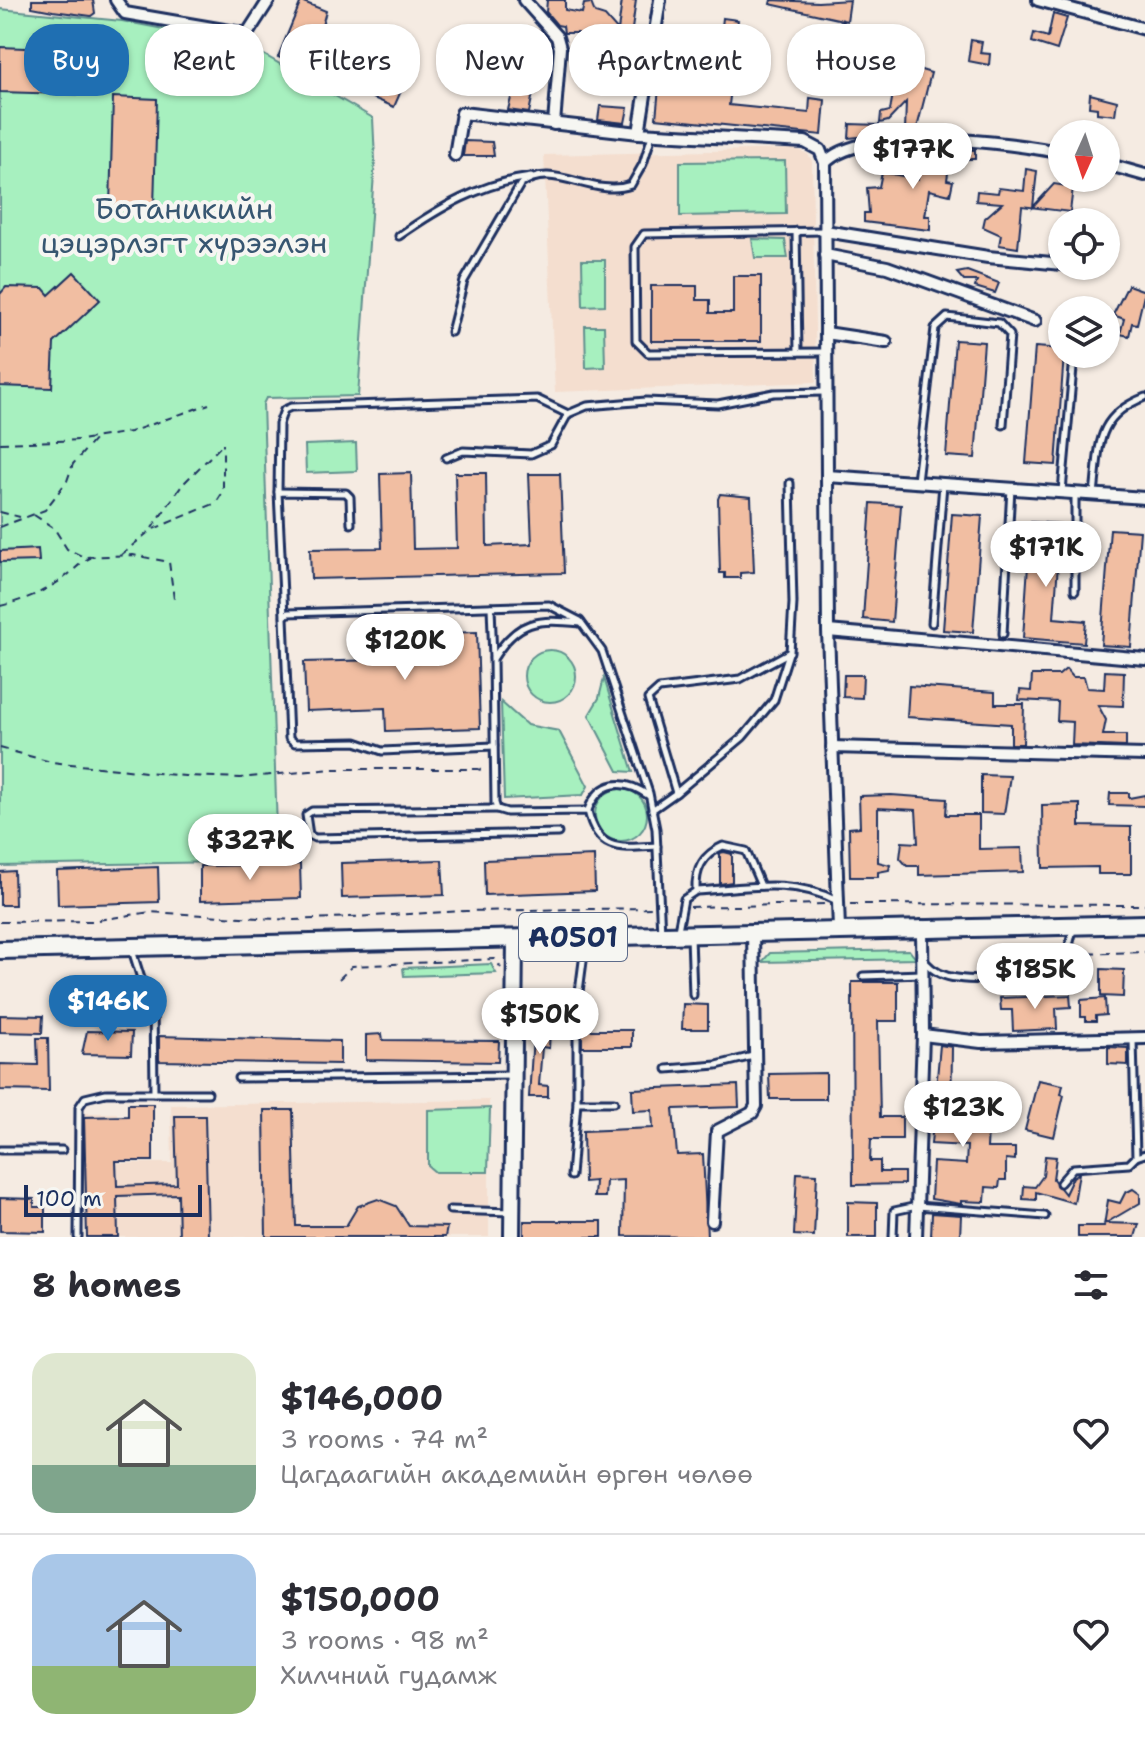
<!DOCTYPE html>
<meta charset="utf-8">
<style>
:root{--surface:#fff;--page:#f2f2f3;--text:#2b2b33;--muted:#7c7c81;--line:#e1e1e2;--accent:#1f6fb2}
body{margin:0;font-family:"Shantell Sans",sans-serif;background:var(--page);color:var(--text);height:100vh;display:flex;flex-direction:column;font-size:30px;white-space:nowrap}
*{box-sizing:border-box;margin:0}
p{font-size:26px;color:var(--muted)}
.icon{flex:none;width:44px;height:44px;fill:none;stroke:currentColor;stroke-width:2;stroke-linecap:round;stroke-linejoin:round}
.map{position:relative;height:1237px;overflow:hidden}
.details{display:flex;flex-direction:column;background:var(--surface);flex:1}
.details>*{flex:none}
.hud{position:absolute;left:24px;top:24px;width:1098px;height:72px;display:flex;gap:16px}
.needle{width:52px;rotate:183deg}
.tools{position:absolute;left:1048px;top:120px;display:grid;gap:16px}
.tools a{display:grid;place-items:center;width:72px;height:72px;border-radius:50%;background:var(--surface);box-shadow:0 2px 6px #0004;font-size:40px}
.scale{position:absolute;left:24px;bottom:20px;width:178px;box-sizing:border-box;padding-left:8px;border:4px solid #1b2f5e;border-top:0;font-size:22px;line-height:28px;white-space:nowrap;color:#1b2f5e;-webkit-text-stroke:6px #f6f6f2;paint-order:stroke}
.price{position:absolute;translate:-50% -68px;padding:0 18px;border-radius:28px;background:#fff;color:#222;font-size:26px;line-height:52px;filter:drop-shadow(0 2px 4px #0008)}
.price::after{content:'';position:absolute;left:50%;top:48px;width:24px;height:18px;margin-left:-12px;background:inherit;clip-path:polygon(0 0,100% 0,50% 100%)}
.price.current{background:var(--accent);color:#fff}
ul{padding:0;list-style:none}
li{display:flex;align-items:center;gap:24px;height:200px;padding:0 32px}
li+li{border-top:2px solid var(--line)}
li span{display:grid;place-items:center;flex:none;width:224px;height:160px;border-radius:24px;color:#555}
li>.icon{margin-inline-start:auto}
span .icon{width:96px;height:96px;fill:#fffc;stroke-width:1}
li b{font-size:34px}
h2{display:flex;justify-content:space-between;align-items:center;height:96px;padding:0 32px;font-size:34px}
.chip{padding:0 28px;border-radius:32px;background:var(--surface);box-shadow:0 2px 6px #0004;font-size:28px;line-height:72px}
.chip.current{background:var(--accent);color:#fff}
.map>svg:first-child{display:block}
.built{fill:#f4decf}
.green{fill:#a7f0bf;stroke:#61908e;stroke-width:2}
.building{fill:#f1bea2;stroke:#1b2f5e;stroke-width:2}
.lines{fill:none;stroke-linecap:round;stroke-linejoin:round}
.service-casing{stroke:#1b2f5e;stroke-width:11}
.minor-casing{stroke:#1b2f5e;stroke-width:16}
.secondary-casing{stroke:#1b2f5e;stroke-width:20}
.trunk-casing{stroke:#1b2f5e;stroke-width:22}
.path{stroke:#1b2f5e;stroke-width:2;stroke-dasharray:8 6;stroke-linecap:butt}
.service{stroke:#f6f6f2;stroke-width:5}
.minor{stroke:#f6f6f2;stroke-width:10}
.secondary{stroke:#f6f6f2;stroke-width:14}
.trunk{stroke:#f6f6f2;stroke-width:16}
.labels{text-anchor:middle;stroke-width:8;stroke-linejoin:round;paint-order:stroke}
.shield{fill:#f6f6f2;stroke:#5d6b8a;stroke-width:2}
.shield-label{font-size:28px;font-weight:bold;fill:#1b2f5e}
.park-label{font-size:30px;fill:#375671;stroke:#f6f6f2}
</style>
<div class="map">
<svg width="1145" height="1237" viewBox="0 0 1145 1237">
<rect width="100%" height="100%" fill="#f5ebe2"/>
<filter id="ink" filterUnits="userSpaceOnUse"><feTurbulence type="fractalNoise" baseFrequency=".0125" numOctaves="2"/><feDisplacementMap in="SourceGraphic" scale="16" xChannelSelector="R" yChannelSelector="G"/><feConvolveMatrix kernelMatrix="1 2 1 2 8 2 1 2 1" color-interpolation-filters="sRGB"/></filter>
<g filter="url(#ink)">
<g class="built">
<polygon points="796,149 808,154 812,161 816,382 555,392 544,155"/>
<polygon points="489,1100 489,1237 86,1237 81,1113 117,1113 119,1163 172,1163 171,1105"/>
</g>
<g class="green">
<polygon points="0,9 122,21 247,45 373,118 375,160 358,396 266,398 263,404 278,861 0,866"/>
<polygon points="785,161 786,214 680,216 680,162"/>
<polygon points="752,239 785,240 788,258 755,258"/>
<polygon points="582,260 605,260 605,305 583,306"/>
<polygon points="585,326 604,326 605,367 586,368"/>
<polygon points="356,443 357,471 306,473 305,445"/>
<circle cx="550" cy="676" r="26"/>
<polygon points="604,678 633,772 618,771 589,715 599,698"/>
<polygon points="501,702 527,725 559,731 588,786 583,795 504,799"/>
<circle cx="621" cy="815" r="26"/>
<polygon points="909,950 916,959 762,962 770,953"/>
<polygon points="491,964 496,973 404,976 403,968"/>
<polygon points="490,1108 488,1172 435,1172 428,1166 428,1110"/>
</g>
<g class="building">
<polygon points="32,0 93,0 95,13 91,16 53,11 32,7"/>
<polygon points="547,0 565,0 565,10 582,13 584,4 591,3 595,13 605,16 618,31 622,0 636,0 627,66 596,62 593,74 584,72 586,65 603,51 579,49 578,33 564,33 563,26 557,25 546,12"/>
<polygon points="771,0 818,2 850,0 847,21 770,4"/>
<polygon points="301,1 326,11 320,33 325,35 319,49 314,47 304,67 278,57"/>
<polygon points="1053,14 1067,18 1057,50 1032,42 1034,33 1048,37"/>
<polygon points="723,18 738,20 733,53 747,54 749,59 745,64 734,62 729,105 809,113 810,98 825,100 822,135 656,118 661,68 692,71 690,87 708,89 711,61 718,62 718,57 713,56 713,52 719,52"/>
<polygon points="842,20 851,36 902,42 900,59 847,53 848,41 836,34"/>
<polygon points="391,38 419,50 394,107 366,95"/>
<polygon points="505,39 518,40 523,70 544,72 543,81 538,80 536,93 533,93 529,113 508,110 513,90 505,89 507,54 476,51 476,40 505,42"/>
<polygon points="971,40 982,42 980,53 990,54 989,65 968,61"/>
<polygon points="0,47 101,51 99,95 0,92"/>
<polygon points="898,63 931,73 916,132 905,131 906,102 888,121 880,123 881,113 890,111"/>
<polygon points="1090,94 1117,101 1115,115 1097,113 1097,108 1089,107"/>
<polygon points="113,97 157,99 154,208 110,207"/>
<polygon points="600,106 628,108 625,123 598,120"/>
<polygon points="850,124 879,125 878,135 849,138"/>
<polygon points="465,141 492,142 494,156 463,156"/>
<polygon points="925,147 975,150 975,159 950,159 947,180 953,181 950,195 929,190 925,216 930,216 930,230 864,222 864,213 869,213 867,188 879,187 882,172 918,179"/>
<polygon points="1026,169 1037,171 1033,207 1054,184 1073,187 1070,212 1022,206 1018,248 999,245 1001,235 983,227 985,218 1002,203 976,201 977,191 998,193 999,188 1024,191"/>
<polygon points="967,271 999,283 995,293 975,287 977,281 964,281 957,273"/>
<polygon points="74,272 100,300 54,343 52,388 0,386 0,294 6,287 43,288 49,295"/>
<polygon points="733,276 761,276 761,341 651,341 651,286 697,286 697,300 710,300 710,313 733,313"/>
<polygon points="1128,285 1145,291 1137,324 1132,323 1129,336 1120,334 1124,319 1113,315"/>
<polygon points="955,340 984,342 975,458 946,456"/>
<polygon points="1035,347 1062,349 1064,354 1056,465 1026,463"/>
<polygon points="411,473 413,549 457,548 455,473 486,473 487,546 532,544 529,474 560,474 564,573 311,579 310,549 382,548 380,474"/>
<polygon points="720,494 751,497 754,572 740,573 740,578 725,578 725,573 720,573 718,499"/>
<polygon points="871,503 901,505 892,622 863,619"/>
<polygon points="952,514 982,516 973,632 943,630"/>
<polygon points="1031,522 1061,524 1054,618 1086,621 1084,643 1023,638"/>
<polygon points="1110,529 1140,531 1131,647 1101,645"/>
<polygon points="38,549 39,561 0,562 0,551"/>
<polygon points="477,632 480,728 386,731 385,708 306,711 304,662 378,660 377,635"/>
<polygon points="1066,669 1073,677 1084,677 1087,688 1104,689 1105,671 1124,672 1123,706 1098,705 1106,720 1103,735 1126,735 1126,747 1072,745 1073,722 1057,721 1058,702 1019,700 1020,690 1031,691 1032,675 1059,675"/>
<polygon points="844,675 863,675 862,698 843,697"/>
<polygon points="909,686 995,692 995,704 1024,704 1023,744 1011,744 1011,724 907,717"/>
<polygon points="981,775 1010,776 1004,814 981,813"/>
<polygon points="1110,793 1129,793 1129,798 1145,795 1145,806 1109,805"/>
<polygon points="891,795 947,799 946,815 979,815 979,849 1022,848 1023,872 919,875 919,866 907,866 900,858 902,842 918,843 916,810 878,808 878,862 890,865 889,870 878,872 878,877 850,877 849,828 860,827 859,796"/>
<polygon points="1080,804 1080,826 1131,827 1131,874 1098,874 1098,867 1043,868 1042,805"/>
<polygon points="724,852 732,854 732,882 720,884 720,853"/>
<polygon points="594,856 595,891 485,895 484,860"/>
<polygon points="442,860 444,895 342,898 341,863"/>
<polygon points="300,864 301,898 200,901 200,866"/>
<polygon points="158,867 159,902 58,905 57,871"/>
<polygon points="14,871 15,905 0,905 0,872"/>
<polygon points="1101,969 1124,970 1123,997 1101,996"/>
<polygon points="852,982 898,982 898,1021 878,1021 880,1117 902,1117 902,1139 871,1139 870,1161 880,1161 880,1172 904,1172 904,1184 853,1185"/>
<polygon points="1070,995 1071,1007 1056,1008 1057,1029 1013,1031 1012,1010 1001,1010 1000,998"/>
<polygon points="1105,998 1106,1015 1096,1016 1096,1021 1086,1021 1086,1017 1081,1017 1081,1000"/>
<polygon points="683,1004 708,1005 708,1029 682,1029"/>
<polygon points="0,1015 43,1016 42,1033 0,1032"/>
<polygon points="534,1021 557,1021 557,1032 550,1032 549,1048 542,1047 539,1085 548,1086 548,1097 529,1097"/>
<rect x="582" y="1030" width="50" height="17"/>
<polygon points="87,1031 132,1032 131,1055 82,1054"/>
<polygon points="382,1034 383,1040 499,1041 498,1062 366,1060 366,1035"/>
<polygon points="159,1036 340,1041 340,1064 159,1061"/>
<polygon points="37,1038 48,1038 49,1091 0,1090 0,1064 38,1065"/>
<polygon points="940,1045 952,1047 951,1126 988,1129 987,1148 1015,1148 1015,1160 1006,1159 1006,1180 1000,1180 999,1188 986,1187 985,1202 961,1201 961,1204 931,1199 933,1162 966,1164 967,1146 931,1144"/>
<polygon points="1108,1047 1128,1048 1128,1065 1108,1064"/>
<polygon points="826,1073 826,1099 770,1099 769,1074"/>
<polygon points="1038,1080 1063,1085 1061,1094 1064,1095 1054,1137 1025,1130"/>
<polygon points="738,1085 739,1107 673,1109 677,1155 703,1154 707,1237 623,1236 624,1180 606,1181 605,1197 594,1197 595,1181 584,1182 583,1131 653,1128 652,1110 633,1111 632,1089"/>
<polygon points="128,1104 153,1104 153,1161 116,1161 117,1186 177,1184 175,1116 205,1116 208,1237 179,1237 178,1194 117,1196 118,1237 87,1237 84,1117 128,1116"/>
<polygon points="264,1110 293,1110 296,1226 346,1226 358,1206 378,1199 396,1206 409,1226 447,1227 445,1237 266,1237"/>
<polygon points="1045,1156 1056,1157 1053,1179 1065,1194 1073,1177 1079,1173 1074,1203 1036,1192 1036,1200 1023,1199 1024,1186 1035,1187 1043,1176"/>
<polygon points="797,1173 817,1174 814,1236 794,1235"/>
<polygon points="1133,1189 1140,1194 1140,1203 1106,1223 1139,1224 1135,1237 1078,1237 1078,1226 1104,1226 1108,1200 1120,1203 1125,1193"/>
<polygon points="0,1198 34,1199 34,1207 45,1207 45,1232 0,1231"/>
<polygon points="848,1202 877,1203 877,1237 848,1237"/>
<polygon points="932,1213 961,1215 960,1237 931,1237"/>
<rect x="524" y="1221" width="78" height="16"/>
</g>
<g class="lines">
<defs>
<g id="service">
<polyline points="796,231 798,352"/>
<polyline points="824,231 644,234 635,247 636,341 648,353 825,352"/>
<path d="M399 236C439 208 481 183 531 177"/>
<path d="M451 332 464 281 520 185C553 159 591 199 631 185L643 164 652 135"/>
<polyline points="446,458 463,451 531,454 551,445 568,414 587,406 646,401 718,404 774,393 825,392"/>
<polyline points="917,481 935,328 947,317 999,323 1010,335 1003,425"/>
<polyline points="1062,491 1074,357"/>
<polyline points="278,492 279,424 284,410 291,407 537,399 568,414"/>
<path d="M1094 494C1100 446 1094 417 1145 397"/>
<polyline points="1075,591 1075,493"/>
<polyline points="491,607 493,658"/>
<polyline points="284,616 278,492 346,493 350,497 351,524"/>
<path d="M581 623C537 619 518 619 493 659L495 803 497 809 507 812 588 811C598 853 621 848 657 846"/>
<polyline points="932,623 943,484"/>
<polyline points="1003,634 1011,488"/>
<polyline points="494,746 382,751 356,742 295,743 289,738 284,617 288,613 549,605 580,621 602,651 649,793 656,829 661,934"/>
<polyline points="676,793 743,737 774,700 789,653"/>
<polyline points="497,809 312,811 306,815 309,835 315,838 558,833"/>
<path d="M588 810C600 780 624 778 649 796"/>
<polyline points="652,810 676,793 648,699 659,689 740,679 790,652 793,603 790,483"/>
<path d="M696 891C695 870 702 855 723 846L746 851 761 886"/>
<path d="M678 930 684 899 696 891C745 888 792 877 837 901"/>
<polyline points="691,936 693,995"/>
<polyline points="132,950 144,988 153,1003 154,1093"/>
<path d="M925 962C934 972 944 977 957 978 975 981 1043 980 1056 969 1067 958 1070 943 1073 929"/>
<polyline points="863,976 922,974"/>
<path d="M87 1007C116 1007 124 1012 144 988"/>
<polyline points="667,1069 717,1065 753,1056"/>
<polyline points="238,1078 513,1075"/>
<polyline points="577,1102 614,1102"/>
<polyline points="0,1150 62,1150"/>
<polyline points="1136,1157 1145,1154"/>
<polyline points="571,1176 577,1102 577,1007 586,938"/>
<polyline points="1060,1183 1073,1168 1129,1164 1136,1157 1133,1040"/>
<polyline points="450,1210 511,1212"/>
<polyline points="78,1237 79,1107 85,1098 106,1093 208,1093"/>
<polyline points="893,1237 894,1211 917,1206 1045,1216"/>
</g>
<g id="minor">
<polyline points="116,0 125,13 247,34 269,0"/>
<polyline points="524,0 557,37 560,48 554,124"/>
<polyline points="660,0 639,133 805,142 820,150 825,163 828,631 839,929"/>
<polyline points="1038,0 1145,29"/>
<polyline points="455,155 462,113 639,133"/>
<path d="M825 163C862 124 1013 142 1062 153"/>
<polyline points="1106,164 1145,175"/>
<polyline points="825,231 988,257 1062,264"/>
<polyline points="825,255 887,267 1035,321"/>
<polyline points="1091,266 1092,266"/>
<polyline points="826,333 886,342"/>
<polyline points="827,476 1145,498"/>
<polyline points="828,631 1145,659"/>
<polyline points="832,747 1145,755"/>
<polyline points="923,1035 981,1042 1145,1038"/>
<polyline points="712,1221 717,1131 752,1113 756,1106 753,932"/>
<polyline points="916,1237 923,1035 922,926"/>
</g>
<polyline id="secondary" points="512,1237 515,938"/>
<polyline id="trunk" points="0,950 1145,924"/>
</defs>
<use href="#service" class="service-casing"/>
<use href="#minor" class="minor-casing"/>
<use href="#secondary" class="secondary-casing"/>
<use href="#trunk" class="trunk-casing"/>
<g class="path">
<polyline points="0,443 81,440 130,432 209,404"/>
<polyline points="0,512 20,517"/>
<polyline points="34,515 54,528 67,549 84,557 133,555 169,562 174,599"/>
<polyline points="0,527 45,510 67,481 73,464 96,438"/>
<polyline points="152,528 183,484 222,445"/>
<polyline points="121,555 151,530 216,503 223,492 223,444"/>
<path d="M0 606C22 601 47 591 65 577 75 570 79 563 90 558"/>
<polyline points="0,748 51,762 185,776 240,778 331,769 478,769 486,772"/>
<polyline points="850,904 1145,905"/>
<polyline points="690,907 824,904"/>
<polyline points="0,922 92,921 150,912 294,920 466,911 652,908"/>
<polyline points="1074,954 1145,952"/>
<polyline points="339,979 352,966 495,959 501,968"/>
</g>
<use href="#service" class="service"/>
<use href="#minor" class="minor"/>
<use href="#secondary" class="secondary"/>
<use href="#trunk" class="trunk"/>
</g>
</g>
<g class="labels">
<rect class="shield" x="519" y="913" width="108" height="48" rx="6"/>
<g class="shield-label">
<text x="573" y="947">A0501</text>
</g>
<g class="park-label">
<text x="184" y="219">Ботаникийн<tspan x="184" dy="34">цэцэрлэгт хүрээлэн</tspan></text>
</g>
</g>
</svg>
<div class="tools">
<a><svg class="needle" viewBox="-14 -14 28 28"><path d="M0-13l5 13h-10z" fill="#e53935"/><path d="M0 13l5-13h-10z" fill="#7c7c81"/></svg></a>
<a><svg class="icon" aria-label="locate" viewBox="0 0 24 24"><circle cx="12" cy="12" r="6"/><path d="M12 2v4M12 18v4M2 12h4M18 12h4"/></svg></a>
<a><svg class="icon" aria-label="layers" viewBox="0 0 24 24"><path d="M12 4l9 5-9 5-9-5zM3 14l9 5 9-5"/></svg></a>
</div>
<div class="scale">100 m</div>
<b class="price" style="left:913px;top:191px">$177K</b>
<b class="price" style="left:1046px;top:589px">$171K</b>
<b class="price" style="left:405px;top:682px">$120K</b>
<b class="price" style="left:250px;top:882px">$327K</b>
<b class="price" style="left:1035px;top:1011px">$185K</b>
<b class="price current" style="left:108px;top:1043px">$146K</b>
<b class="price" style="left:540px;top:1056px">$150K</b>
<b class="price" style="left:963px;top:1149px">$123K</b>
<div class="hud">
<a class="chip current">Buy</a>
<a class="chip">Rent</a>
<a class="chip">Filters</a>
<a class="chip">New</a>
<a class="chip">Apartment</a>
<a class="chip">House</a>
</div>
</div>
<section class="details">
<h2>8 homes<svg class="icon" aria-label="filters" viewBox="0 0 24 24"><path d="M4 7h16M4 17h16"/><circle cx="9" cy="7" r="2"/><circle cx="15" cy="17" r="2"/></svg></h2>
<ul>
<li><span style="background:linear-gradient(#dfe7d0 70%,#7fa58c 0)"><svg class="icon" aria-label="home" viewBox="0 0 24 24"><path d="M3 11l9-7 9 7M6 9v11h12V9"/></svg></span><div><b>$146,000</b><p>3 rooms · 74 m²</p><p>Цагдаагийн академийн өргөн чөлөө</p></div><svg class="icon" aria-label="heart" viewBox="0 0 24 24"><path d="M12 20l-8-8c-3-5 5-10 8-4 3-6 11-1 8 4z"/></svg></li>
<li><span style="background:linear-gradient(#a9c7e8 70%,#8fb573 0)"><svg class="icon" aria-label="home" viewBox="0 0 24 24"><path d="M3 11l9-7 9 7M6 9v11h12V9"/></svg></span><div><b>$150,000</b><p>3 rooms · 98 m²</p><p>Хилчний гудамж</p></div><svg class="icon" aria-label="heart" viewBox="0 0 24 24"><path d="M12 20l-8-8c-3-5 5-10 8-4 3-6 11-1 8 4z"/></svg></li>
</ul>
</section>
